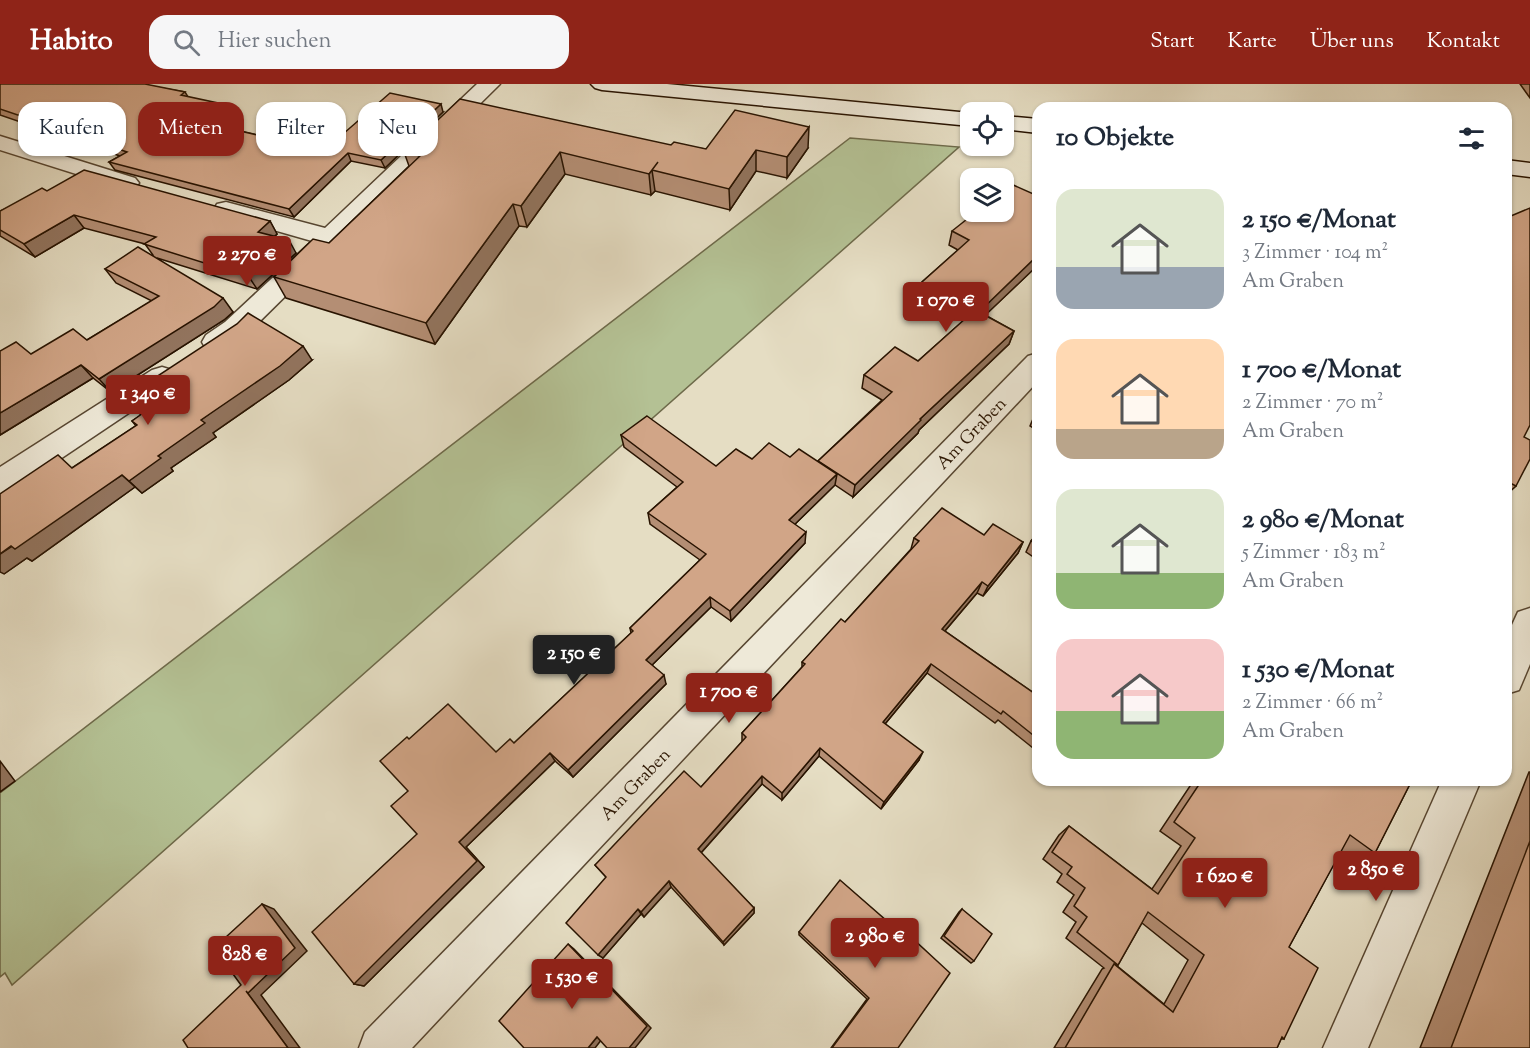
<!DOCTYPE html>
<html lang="de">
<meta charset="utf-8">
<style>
:root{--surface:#fff;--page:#f6f6f7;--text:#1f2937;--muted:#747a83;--accent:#8f2418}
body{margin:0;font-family:"Sorts Mill Goudy",serif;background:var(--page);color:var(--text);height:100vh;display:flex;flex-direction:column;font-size:22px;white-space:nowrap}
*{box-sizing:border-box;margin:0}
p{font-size:20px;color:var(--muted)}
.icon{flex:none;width:33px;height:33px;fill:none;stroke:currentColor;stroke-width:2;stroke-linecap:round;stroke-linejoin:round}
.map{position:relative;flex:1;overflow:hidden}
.panel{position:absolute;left:1032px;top:18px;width:480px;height:684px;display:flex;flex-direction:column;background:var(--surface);border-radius:18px;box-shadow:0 2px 4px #0004}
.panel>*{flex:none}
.banner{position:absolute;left:18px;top:18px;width:570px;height:54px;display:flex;gap:12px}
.controls{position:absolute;left:960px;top:18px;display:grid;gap:12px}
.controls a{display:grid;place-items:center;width:54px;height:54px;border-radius:12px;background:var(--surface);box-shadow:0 2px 4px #0004;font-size:30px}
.price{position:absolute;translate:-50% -51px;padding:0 14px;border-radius:6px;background:var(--accent);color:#fff;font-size:20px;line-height:39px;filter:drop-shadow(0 2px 3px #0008)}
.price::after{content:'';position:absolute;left:50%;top:36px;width:18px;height:14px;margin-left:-9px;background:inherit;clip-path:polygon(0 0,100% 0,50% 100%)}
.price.on{background:#222;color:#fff}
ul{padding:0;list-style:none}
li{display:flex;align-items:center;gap:18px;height:150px;padding:0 24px}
li span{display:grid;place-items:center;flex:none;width:168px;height:120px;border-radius:18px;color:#555}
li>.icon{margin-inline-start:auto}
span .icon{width:72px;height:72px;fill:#fffc;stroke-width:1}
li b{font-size:26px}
h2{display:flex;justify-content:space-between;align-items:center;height:72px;padding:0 24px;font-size:26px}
.pill{padding:0 21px;border-radius:18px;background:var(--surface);box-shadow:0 2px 4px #0004;font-size:21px;line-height:54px}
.pill.on{background:var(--accent);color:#fff}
header{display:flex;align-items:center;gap:36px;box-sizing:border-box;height:84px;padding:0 30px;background:var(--accent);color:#fff}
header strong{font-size:28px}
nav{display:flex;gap:33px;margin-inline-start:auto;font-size:21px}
.search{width:420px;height:54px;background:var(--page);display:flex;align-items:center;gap:15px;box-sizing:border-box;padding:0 21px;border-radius:18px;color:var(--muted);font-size:22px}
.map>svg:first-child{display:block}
.green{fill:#b4c194;stroke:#6e6a4a;stroke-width:1.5}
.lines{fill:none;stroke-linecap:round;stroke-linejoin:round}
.street-casing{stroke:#574631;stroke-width:3}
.secondary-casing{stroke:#281300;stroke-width:3}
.street{fill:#eee9d8;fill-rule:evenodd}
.secondary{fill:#eee9d8;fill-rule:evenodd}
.wall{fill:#b48e74;stroke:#281300;stroke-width:1.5;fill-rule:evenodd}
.shaded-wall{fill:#92745e;stroke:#281300;stroke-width:1.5}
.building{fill:#d1a587;stroke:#281300;stroke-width:1.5}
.labels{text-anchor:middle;stroke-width:5;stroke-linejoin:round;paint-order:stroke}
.street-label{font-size:18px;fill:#281300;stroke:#eee9d8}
</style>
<header>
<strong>Habito</strong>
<div class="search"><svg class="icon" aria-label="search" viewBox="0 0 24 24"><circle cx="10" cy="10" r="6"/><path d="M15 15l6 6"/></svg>Hier suchen</div>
<nav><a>Start</a><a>Karte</a><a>Über uns</a><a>Kontakt</a></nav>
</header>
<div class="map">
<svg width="1530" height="964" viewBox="0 0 1530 964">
<rect width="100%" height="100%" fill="#e5ddc3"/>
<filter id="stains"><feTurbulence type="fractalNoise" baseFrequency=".00333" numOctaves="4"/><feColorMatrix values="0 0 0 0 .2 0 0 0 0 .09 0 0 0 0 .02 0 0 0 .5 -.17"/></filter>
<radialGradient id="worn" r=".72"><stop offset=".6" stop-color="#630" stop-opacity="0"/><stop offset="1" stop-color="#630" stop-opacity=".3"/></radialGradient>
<polygon class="green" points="850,54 959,63 12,901 5,889 0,893 0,709"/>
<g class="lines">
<defs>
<g id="street">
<path d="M477 0H500L245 252C232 261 223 270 206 265L202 258 206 251 225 238 312 157 217 130 214 125 217 120 226 118 325 144Z"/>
<polygon points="0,52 135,94 139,99 135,104 127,106 0,66"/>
<polygon points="1038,269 1038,297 412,964 359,964 365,948 1028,272"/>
<polygon points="162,283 172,286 176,293 172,300 11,408 0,411 0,383 152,286"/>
<polygon points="1530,524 1530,580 1519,606 1506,610 1506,554 1518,528"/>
<polygon points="1442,696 1481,696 1368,964 1323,964"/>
</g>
<g id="secondary">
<polygon points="591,0 667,0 970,29 970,42 602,6 595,4"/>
<polygon points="1004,32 1038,35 1038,49 1004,45"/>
<polygon points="1506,76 1530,79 1530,93 1506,90"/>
</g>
</defs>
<use href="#street" class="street-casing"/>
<use href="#secondary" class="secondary-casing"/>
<use href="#street" class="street"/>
<use href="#secondary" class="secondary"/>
</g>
<g class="wall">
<polygon points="0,0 150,2 185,8 188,13 237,30 222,43 288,58 343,50 443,28 385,84 351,77 294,133 115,86 109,78 120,72 0,31"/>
<polygon points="1520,0 1530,0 1530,14"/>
<polygon points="671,61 706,65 808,64 787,94 756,87 730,126 655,107 651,111 565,90 527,143 519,142 435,260 286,214 274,193 329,159 409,82 404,68"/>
<polygon points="47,107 270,137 277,150 274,153 296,169 257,205 157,174 233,228 224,236 111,308 93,294 0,351 0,267 31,270 87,256 152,217 116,199 105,185 153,171 145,160 84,144 35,173 0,152 0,127"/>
<polygon points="1038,112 1038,181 985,231 1014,247 1009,260 919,346 918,349 853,413 835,401 795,440 805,459 731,537 711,523 652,581 666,600 573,693 555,677 466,763 484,783 364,902 354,900 417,750 408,707 409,655 496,668 514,659 631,549 630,544 700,476 650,440 648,429 677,403 624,363 621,351 716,382 752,375 790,373 818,378 818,377 882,316 862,304 864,291 918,277 964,236 920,212 922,198 958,166 949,161 952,147"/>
<polygon points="1506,134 1524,353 1516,402 1506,411"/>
<polygon points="312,276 289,296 213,349 216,353 171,384 173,387 142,409 135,403 32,477 27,474 4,490 72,384 136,342 132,337 141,331 124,314"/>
<polygon points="1038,326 1038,347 1030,342 1036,328"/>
<polygon points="1038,449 1038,476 1026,468 1031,457"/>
<polygon points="984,451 1023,458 1018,469 983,512 977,509 945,547 1038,612 1038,668 998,636 995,639 927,589 885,640 919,676 881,725 819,672 782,716 762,700 701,769 754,824 754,829 724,861 671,803 644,833 641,830 603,874 606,793 595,781 701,703 742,658 742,649 802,583 802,578 845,538 911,465 914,454"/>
<polygon points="1529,688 1530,688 1530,964 1420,964"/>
<path d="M1194 696H1412L1375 769 1355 777 1341 767 1289 863 1284 955H1281L1277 964H1054L1102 885 1104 884 1066 854 1076 838 1063 828 1074 811 1057 798 1062 790 1043 775 1059 751 1069 742 1152 805 1181 762 1160 747ZM1142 839 1188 876 1164 920 1116 881H1118Z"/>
<polygon points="962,825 974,877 971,879 941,854 959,828"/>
<polygon points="799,848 910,857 898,964 831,964 867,915 799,851"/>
</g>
<g class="shaded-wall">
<polygon points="441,20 443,28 385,84 381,76"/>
<polygon points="232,22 237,30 215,48 210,40"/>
<polygon points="809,43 808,64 787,94 787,73"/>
<polygon points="756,66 756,87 730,126 729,105"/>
<polygon points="560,68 565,90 527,143 521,122"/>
<polygon points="348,69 351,77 294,133 289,125"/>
<polygon points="652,86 655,107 651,111 649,90"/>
<polygon points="513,120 519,142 435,260 426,239"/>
<polygon points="74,131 84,144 35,173 24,160"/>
<polygon points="270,137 277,150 265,161 258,148"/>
<polygon points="289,156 296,169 257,205 249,193"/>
<polygon points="1038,171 1038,181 975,241 979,228"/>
<polygon points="223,214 233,228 224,236 111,308 99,295"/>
<polygon points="1014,247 1009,260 919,346 918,349 853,413 855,401 920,335"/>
<polygon points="303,262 312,276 289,296 213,349 216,353 171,384 173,387 142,409 129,397 201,336"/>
<polygon points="81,281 93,294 0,351 0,329"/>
<polygon points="837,390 835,401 788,447 789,436"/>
<polygon points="122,391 135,403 32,477 27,474 4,490 0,488 0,470"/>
<polygon points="806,448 805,459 731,537 730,527"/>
<polygon points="1023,458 1018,469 983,512 988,502"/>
<polygon points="982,498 977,509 938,555 942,545"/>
<polygon points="710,513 711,523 648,585 646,576"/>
<polygon points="931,580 927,589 880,646 883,638"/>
<polygon points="664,591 666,600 573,693 568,686"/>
<polygon points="820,664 819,672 782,716 782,709"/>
<polygon points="923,668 919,676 881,725 884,718"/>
<polygon points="550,669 555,677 466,763 484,783 364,902 354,900 459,758"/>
<polygon points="0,677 15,697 0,708"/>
<polygon points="762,692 762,700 699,771 698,765"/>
<polygon points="669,797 671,803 644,833 641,828"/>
<polygon points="262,820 274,825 307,867 261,911 300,964 288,964 246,907"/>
<polygon points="754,824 754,829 724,861 723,858"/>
<polygon points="638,825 641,830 603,874 598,871"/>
<polygon points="568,860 574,865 651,944 635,964 629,964"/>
<polygon points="597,953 602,955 595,964 588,964"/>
</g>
<g class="building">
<polygon points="0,0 145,0 185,8 181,11 232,22 210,40 288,58 306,42 343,50 390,9 441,20 381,76 348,69 289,125 109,78 127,68 0,25"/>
<polygon points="460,15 671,61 674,58 706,65 735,26 809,43 787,73 756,66 729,105 652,86 658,78 649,90 560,68 521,122 513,120 426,239 274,193 313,155 329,159 420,72 404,68"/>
<polygon points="84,86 270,137 258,148 289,156 249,193 144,160 156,153 74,131 24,160 0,146 0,127 42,104 47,107"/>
<polygon points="1011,100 1038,112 1038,171 979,228 1014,247 920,335 921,336 855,401 818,377 892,308 864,291 895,263 918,277 975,226 922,198 969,156 952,147 976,128 1004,128 1004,106"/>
<polygon points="1530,124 1530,341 1524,353 1530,356 1530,375 1516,402 1506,397 1506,134"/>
<polygon points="138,163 223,214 214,223 99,295 81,281 0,329 0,267 16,258 31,270 73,245 87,256 159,212 105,185"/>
<polygon points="248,229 303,262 280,282 201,336 205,339 158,372 161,374 129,397 122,391 15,465 11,462 0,470 0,410 58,371 72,384 137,341 132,337 143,329 124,314 237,240"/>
<polygon points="647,332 716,382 736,365 752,375 769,359 790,373 799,365 837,390 789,436 806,448 730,527 710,513 646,576 664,591 568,686 550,669 459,758 477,777 354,900 312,848 417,750 391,722 408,707 380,677 407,653 409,655 448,620 496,668 510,655 514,659 633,547 630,544 706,470 648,429 683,398 621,351"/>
<polygon points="942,424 984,451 993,440 1023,458 988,502 982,498 942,545 1038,612 1038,655 1003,627 1001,630 931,580 883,638 923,668 884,718 820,664 782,709 762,692 698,765 754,824 723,858 669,797 641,828 638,825 598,871 566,839 606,793 595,781 684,687 701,703 746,653 742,649 805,580 802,578 841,535 845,538 919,457 914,454"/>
<polygon points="1038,449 1038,461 1031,457"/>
<polygon points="1202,696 1412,696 1375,769 1350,751 1289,863 1318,884 1284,955 1282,953 1277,964 1065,964 1114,880 1173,928 1204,871 1148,828 1118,881 1077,848 1087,833 1074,822 1085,804 1067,790 1072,783 1052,768 1069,742 1158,810 1195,754 1174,738"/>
<polygon points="1530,757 1530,964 1451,964"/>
<polygon points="840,796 910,857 912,854 950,889 898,964 832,964 869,914 799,848"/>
<polygon points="262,820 295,864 248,909 246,907 288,964 188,964 183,956 241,901 214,864"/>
<polygon points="962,825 992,850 974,877 944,852"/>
<polygon points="568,860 647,942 629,964 607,964 597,953 588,964 524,964 499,937"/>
</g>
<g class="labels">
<g class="street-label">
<text transform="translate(971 349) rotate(-46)" y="6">Am Graben</text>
<text transform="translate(635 700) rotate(-46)" y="6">Am Graben</text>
</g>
</g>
<rect width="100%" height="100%" filter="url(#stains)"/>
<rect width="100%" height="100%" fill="url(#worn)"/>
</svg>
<div class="controls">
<a><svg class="icon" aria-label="locate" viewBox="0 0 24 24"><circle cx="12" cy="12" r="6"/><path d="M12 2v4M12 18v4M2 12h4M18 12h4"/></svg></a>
<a><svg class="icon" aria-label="layers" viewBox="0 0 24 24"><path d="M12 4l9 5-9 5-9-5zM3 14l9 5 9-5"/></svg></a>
</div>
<b class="price" style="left:247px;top:203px">2 270 €</b>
<b class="price" style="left:946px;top:249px">1 070 €</b>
<b class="price" style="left:148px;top:342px">1 340 €</b>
<b class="price on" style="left:574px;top:602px">2 150 €</b>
<b class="price" style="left:729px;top:640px">1 700 €</b>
<b class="price" style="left:1376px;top:818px">2 850 €</b>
<b class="price" style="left:1225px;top:825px">1 620 €</b>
<b class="price" style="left:875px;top:885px">2 980 €</b>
<b class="price" style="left:245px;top:903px">828 €</b>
<b class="price" style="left:572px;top:926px">1 530 €</b>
<div class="banner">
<a class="pill">Kaufen</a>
<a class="pill on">Mieten</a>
<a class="pill">Filter</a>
<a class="pill">Neu</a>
</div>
<section class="panel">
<h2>10 Objekte<svg class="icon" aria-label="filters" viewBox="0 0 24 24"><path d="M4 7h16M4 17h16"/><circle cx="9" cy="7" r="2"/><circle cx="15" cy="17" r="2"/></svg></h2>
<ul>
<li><span style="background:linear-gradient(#dfe7d0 65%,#9aa5b1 0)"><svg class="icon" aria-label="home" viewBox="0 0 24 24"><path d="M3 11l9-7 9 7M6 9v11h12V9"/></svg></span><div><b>2 150 €/Monat</b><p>3 Zimmer · 104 m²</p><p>Am Graben</p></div></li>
<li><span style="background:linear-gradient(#ffd9b3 75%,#b9a48a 0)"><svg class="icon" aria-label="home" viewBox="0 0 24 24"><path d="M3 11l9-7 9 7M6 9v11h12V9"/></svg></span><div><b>1 700 €/Monat</b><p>2 Zimmer · 70 m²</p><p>Am Graben</p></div></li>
<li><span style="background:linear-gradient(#dfe7d0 70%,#8fb573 0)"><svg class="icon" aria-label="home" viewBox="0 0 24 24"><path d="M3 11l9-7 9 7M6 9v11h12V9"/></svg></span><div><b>2 980 €/Monat</b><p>5 Zimmer · 183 m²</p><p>Am Graben</p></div></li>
<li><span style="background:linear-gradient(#f6c9c9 60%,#8fb573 0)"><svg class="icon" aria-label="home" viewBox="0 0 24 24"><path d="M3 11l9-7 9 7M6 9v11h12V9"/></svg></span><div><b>1 530 €/Monat</b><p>2 Zimmer · 66 m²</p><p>Am Graben</p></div></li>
</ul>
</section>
</div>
